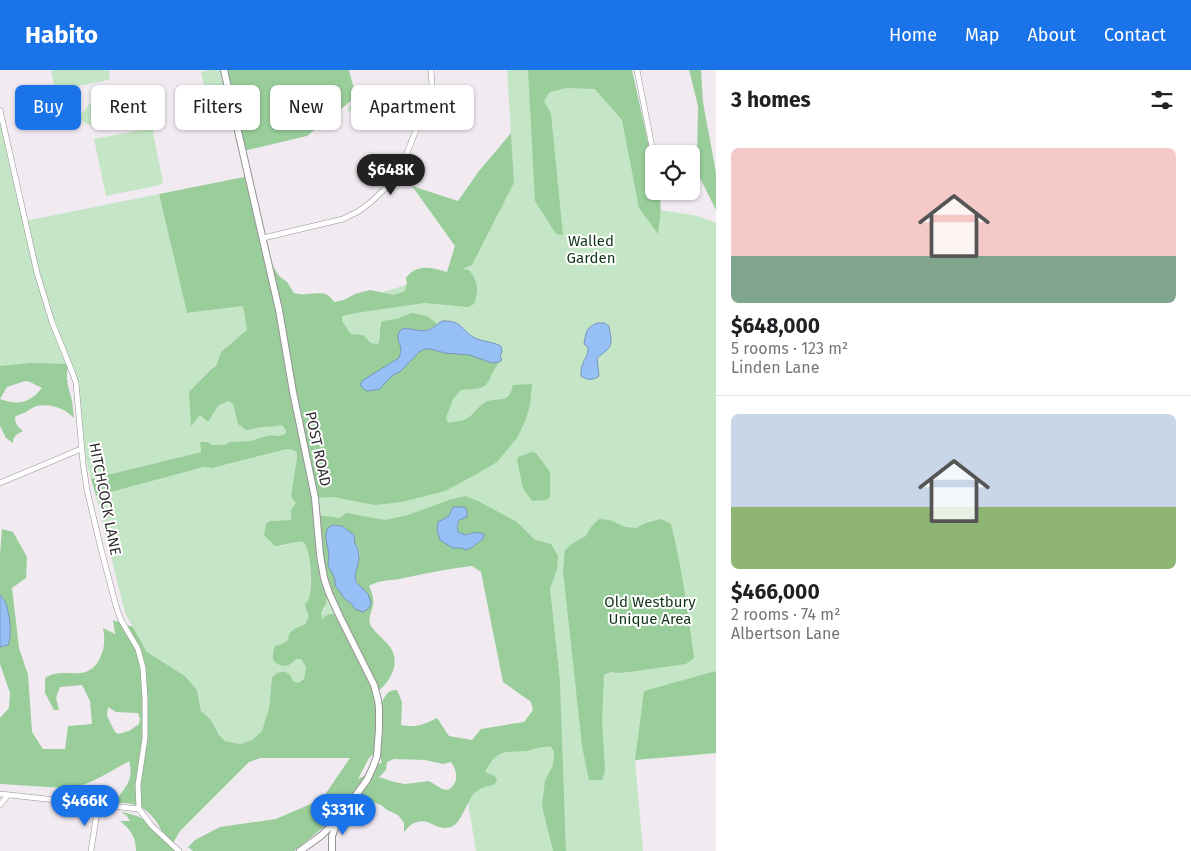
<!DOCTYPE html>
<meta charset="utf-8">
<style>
:root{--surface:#fff;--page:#f6f6f6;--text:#202124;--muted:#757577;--line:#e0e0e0;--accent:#1a73e8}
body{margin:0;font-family:"Fira Sans",sans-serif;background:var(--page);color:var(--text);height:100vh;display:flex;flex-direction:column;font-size:19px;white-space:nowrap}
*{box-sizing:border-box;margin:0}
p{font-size:16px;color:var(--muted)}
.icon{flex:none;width:28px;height:28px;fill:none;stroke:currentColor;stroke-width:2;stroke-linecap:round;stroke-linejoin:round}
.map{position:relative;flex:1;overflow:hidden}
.drawer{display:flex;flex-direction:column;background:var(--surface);width:475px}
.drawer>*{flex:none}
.hud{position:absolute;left:15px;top:15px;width:475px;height:45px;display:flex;gap:10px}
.fabs{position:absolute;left:645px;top:75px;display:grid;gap:10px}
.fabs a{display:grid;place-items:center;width:55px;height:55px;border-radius:8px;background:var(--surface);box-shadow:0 1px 4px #0004;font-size:25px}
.price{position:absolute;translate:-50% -42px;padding:0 11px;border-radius:18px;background:var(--accent);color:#fff;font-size:16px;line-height:32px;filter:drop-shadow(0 1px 2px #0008)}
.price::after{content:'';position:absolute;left:50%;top:30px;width:15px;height:11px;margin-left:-8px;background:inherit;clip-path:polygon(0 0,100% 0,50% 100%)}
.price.selected{background:#222;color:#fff}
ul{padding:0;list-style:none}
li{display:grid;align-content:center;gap:10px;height:265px;padding:0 15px}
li+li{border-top:1px solid var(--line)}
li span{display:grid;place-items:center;height:155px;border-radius:8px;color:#555}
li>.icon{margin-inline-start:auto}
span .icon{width:90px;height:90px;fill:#fffc;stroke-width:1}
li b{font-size:21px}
h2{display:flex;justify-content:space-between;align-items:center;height:60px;padding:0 15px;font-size:21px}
.chip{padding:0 18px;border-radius:8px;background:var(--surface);box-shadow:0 1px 4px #0004;font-size:18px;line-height:45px}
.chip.selected{background:var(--accent);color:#fff}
header{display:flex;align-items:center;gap:30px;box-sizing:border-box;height:70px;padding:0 25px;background:var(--accent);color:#fff}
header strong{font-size:24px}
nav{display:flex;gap:28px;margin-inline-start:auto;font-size:18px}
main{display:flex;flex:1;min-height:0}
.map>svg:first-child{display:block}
.green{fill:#c5e6c6}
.forest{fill:#99ce9b;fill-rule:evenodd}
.water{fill:#97c0f6;stroke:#7894bb}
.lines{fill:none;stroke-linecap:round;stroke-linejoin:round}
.minor-casing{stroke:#979197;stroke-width:6}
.major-casing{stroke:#979197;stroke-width:8}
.minor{stroke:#fff;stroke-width:5}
.major{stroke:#fff;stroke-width:6}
.labels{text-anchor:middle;stroke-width:4;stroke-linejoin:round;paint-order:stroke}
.park-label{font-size:15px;fill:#103615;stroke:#fff}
.street-label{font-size:15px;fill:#312e31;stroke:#fff}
</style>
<header>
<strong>Habito</strong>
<nav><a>Home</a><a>Map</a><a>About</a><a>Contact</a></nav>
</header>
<main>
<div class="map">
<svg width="716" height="781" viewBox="0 0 716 781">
<rect width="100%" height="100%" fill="#f1eaf1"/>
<g class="green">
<polygon points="51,0 109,0 110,7 108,10 55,21"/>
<polygon points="209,0 224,0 235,45 223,47 218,25 208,27 206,23 201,2"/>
<polygon points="507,0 622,0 654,121 661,140 698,146 716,153 716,683 635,690 643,781 566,781 560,610 545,477 333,514 345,553 321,551 321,543 325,538 317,493 315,459 294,249 472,195 514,113"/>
<polygon points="102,19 98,56 87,54 78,48"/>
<polygon points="354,33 357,33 371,47 371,49 365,55 362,55 348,40 348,37"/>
<path d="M0 40 25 151 159 124 187 243 243 236 247 261 221 282 216 296 209 300 190 322 191 355 200 345 208 352 218 336 228 331 233 333 238 354 256 359C262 356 275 356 282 355L286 359 285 364 279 366 270 365 250 371 231 372 224 375H212L200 373 201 382 91 409 85 385 80 357 78 328 69 294 0 315Z"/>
<polygon points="152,58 163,112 160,115 106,126 94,69"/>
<path d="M287 379 294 380 297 383 296 433 291 450 270 451 266 454 264 465 282 476 296 471 303 472C313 481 310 515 309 529 309 535 311 543 309 548 306 555 299 556 294 560 290 563 290 565 288 569 285 574 277 579 273 582L290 595 296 589H301L306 597 304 609 298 613 293 611 272 606 269 638 262 661 252 670 240 674 225 671 219 665 211 650 201 641 197 620 185 606 147 582 125 543 96 426 204 397 212 398Z"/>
<polygon points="543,676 551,677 554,682 553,695 545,710 553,781 476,781 468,733 476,721 493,705 484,702 496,686 510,681 521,681 531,680"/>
</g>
<g class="forest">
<polygon points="224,0 349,0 356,27 307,66 243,81"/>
<path d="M528 0H632L654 99V121H659C662 136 660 149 658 164L639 138 622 50 595 19 566 18 550 22 544 31 551 44 563 165 556 164 535 131Z"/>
<polygon points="689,0 701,0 703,32 716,103 716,140 694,96 691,96 691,90 697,88 698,36"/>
<path d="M511 63 514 113 472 195 462 199 469 200C478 211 479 220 474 234L468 237 424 233 356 243 342 246V251L351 264 363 265 371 273 378 274C382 264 378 261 382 251L396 249 412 243 427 246 437 254C428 262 419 263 407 258L399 288 363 310 380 319 384 314 393 305 401 301 419 282 425 279H430L445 283 470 285 492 293 499 292C483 316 494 318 461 320L453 329 446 348 448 353C454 352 463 351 468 348 474 344 478 336 486 332 500 326 508 336 513 315L532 314 530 335 526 349 517 368 497 392 475 405 445 421 402 432 375 435 333 427 316 428 318 445 340 448 346 443 385 450 408 445 449 430 465 426 478 431 517 452 535 470 551 474 558 486 557 499 550 519 560 610 566 781H553L542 736 545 710 553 695 554 682 551 677C542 676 536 679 527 681 517 682 506 680 497 686 492 689 488 697 485 702L493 705 497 709 495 714C490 716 481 717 477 721 468 727 462 752 453 756 437 764 429 744 412 754 409 756 406 760 404 762V753L398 745 387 740 381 735 371 731 358 729H351L341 735 330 752 294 781H193L188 777 195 770 220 757 276 749 322 729 350 688H260L249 692 180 761 173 773 175 781H136C136 767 131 760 120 751H130L127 746 121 742C126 743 132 744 137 746 149 750 155 765 165 771 159 747 140 728 113 734 123 719 135 712 129 691 111 701 84 719 64 718L0 714V648L9 638 10 623 0 594V577H4L10 570C10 559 10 532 0 525V484L2 459 13 462 27 487 26 508 12 518 19 578 28 605 32 662 43 679H65L68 656 92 654 90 631 82 615 60 617 56 628 59 640H54L45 623V608C64 595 87 615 100 588 105 578 105 569 103 558L115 564 113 550 133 557 147 582 185 606 197 620 201 641 211 650 219 665 225 671 240 674 252 670 262 661 269 638 272 607C281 599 289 600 293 611L298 613 304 609 306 597 301 589H296C294 591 291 594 289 595 284 597 275 595 273 589 272 585 274 579 275 576L282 574 288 570 289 564 294 559 305 554 309 547 305 535C307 532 308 531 309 528 312 516 312 480 303 472 293 471 285 476 275 476L264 465 266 454 270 451 291 450V440L296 433 291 426 297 389V383L294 380 287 379 212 398 204 397 96 426 91 409 201 382 200 373 201 372H208L212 375H224L230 372 250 371 270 365 279 366 285 364 286 360 282 355C275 356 270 357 264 357 259 357 252 360 246 360L238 354 233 334 228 331 218 336 208 352 200 345 191 356 189 322 210 300 216 296 221 282 247 260 243 236 187 243 159 124 249 106 267 186 279 206 287 212 294 223C298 224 303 225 307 224 320 224 326 220 334 232L344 230 355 224 370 220 394 225 405 221 407 213 406 208C417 193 432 198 447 202L455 176 412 116 458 131 479 101ZM453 437H465C461 445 457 453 458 462L466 465 472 463 483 469 471 478H453L445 448 449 446ZM315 459 328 511 335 531 338 547C332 542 326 543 322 550L321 543 326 534 327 528 317 493ZM326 463C332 465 351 471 356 475 365 483 354 499 356 509 357 515 364 520 368 524L355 539 352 534 345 529 328 495 329 484 326 470ZM472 496 481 502 503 612 531 632 533 640 524 652 481 659 472 670 449 666 437 648C423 655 416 658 401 655L402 632 397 620C388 620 386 624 382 632L378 621C391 611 401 592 390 577 385 570 373 561 370 554 368 547 372 541 373 535 374 528 372 522 369 516 379 510 387 511 399 509 423 504 447 499 472 496ZM108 637 116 642 138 643 140 649 139 654 129 661 118 664 115 662 107 646ZM381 641 383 658 380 688 382 692 377 695 368 704 358 709 369 688 375 682ZM394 689 425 690 443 694 451 692C458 702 459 713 448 720L442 719 429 711 405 714 394 712 379 707 386 700 387 692Z"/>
<path d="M31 293 69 294C64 308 69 318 72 331 73 336 73 342 74 348 65 338 50 333 37 336 33 337 29 340 26 342 22 344 19 344 15 347 15 354 18 357 23 361 17 364 13 366 13 373L6 368 0 356V296ZM25 311 30 312 42 318C29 334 19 335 0 329L7 317Z"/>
<polygon points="531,382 536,383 550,402 550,427 546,430 532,431 523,418 517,390 519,386 525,385"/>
<path d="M599 449 610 450 625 457 636 458 646 453 661 449 671 454C682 498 688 543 694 588L686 594 621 603 611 602 604 605 602 651 605 701 602 710H589L582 676 563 500 565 480 573 473 586 466 591 457Z"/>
<polygon points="716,601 716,683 635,690 644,621"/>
</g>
<g class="water">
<path d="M442 251C464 250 461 262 477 269 485 272 494 272 501 276L502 282 500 287 502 290 499 292 492 293 470 285 445 283 430 279H425L419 282 401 301 393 305 384 314 380 319 368 321 365 320 360 315 363 310 399 288C400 285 401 282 401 280 401 275 398 272 398 268 399 250 416 264 428 260 433 259 437 254 442 251Z"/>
<path d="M597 253H604L609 256C610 265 614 273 607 280 604 283 600 285 597 288L599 306C593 311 587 310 581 306 581 302 581 297 583 293 586 286 588 286 588 277L584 274C586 262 586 258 597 253Z"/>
<path d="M453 437H465L467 441V447L459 450 457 457 458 462 466 465C472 463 477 461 484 464L483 469 471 478 465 480 462 478H453L440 470 437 460 438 452 449 446Z"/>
<polygon points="333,455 342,456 354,465 355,474 358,479 359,488 357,498 355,504 356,512 368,524 371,533 369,538 363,542 355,539 352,534 345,529 335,515 335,509 328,495 329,484 326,470 326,463 328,458"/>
<path d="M0 525C9 531 13 564 8 575L0 577Z"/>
</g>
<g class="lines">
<defs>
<g id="minor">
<polyline points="637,0 654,87"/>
<polyline points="0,40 37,203 52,252 73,304 76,313 83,393 87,420 101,479 116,536 121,550 138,579 143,598 145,628 145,668 138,715 139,739 152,756 179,781"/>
<polyline points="263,168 343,149 359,141 371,132 390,114 401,98 430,25 432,16 431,0"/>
<polyline points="0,413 81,379"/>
<polyline points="0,724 139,739"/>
<polyline points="0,735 8,725"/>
<polyline points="91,781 98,735"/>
</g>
<g id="major">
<polyline points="224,0 279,240 293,322 315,428 320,485 324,508 329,523 340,547 374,615 378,630 379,638 379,659 377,686 373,697 367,710 340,747 322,765 300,781"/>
<polyline points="332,781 332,766 337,753"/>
</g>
</defs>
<use href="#minor" class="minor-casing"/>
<use href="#major" class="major-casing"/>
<use href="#minor" class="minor"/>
<use href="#major" class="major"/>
</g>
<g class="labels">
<g class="park-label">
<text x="591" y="176">Walled<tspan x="591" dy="17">Garden</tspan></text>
<text x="650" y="537">Old Westbury<tspan x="650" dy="17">Unique Area</tspan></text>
</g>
<g class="street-label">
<text transform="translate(318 379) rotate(78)" y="5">POST ROAD</text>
<text transform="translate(105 429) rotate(79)" y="5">HITCHCOCK LANE</text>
</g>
</g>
</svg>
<div class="fabs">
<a><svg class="icon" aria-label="locate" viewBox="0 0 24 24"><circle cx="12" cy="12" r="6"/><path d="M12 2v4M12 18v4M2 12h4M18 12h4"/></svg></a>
</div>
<b class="price selected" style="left:391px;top:126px">$648K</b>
<b class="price" style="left:85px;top:757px">$466K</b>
<b class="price" style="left:343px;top:766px">$331K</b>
<div class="hud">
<a class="chip selected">Buy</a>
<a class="chip">Rent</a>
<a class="chip">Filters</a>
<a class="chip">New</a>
<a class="chip">Apartment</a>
</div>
</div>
<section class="drawer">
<h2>3 homes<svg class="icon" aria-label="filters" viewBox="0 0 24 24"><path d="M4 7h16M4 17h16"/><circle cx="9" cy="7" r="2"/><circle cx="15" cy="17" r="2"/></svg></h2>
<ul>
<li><span style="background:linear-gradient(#f6c9c9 70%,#7fa58c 0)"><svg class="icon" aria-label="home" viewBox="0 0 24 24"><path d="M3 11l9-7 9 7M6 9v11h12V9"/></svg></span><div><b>$648,000</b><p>5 rooms · 123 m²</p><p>Linden Lane</p></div></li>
<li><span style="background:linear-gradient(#c9d6e8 60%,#8fb573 0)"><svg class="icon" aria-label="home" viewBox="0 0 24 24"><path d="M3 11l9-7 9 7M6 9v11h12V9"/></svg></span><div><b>$466,000</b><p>2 rooms · 74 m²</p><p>Albertson Lane</p></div></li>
</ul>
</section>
</main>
